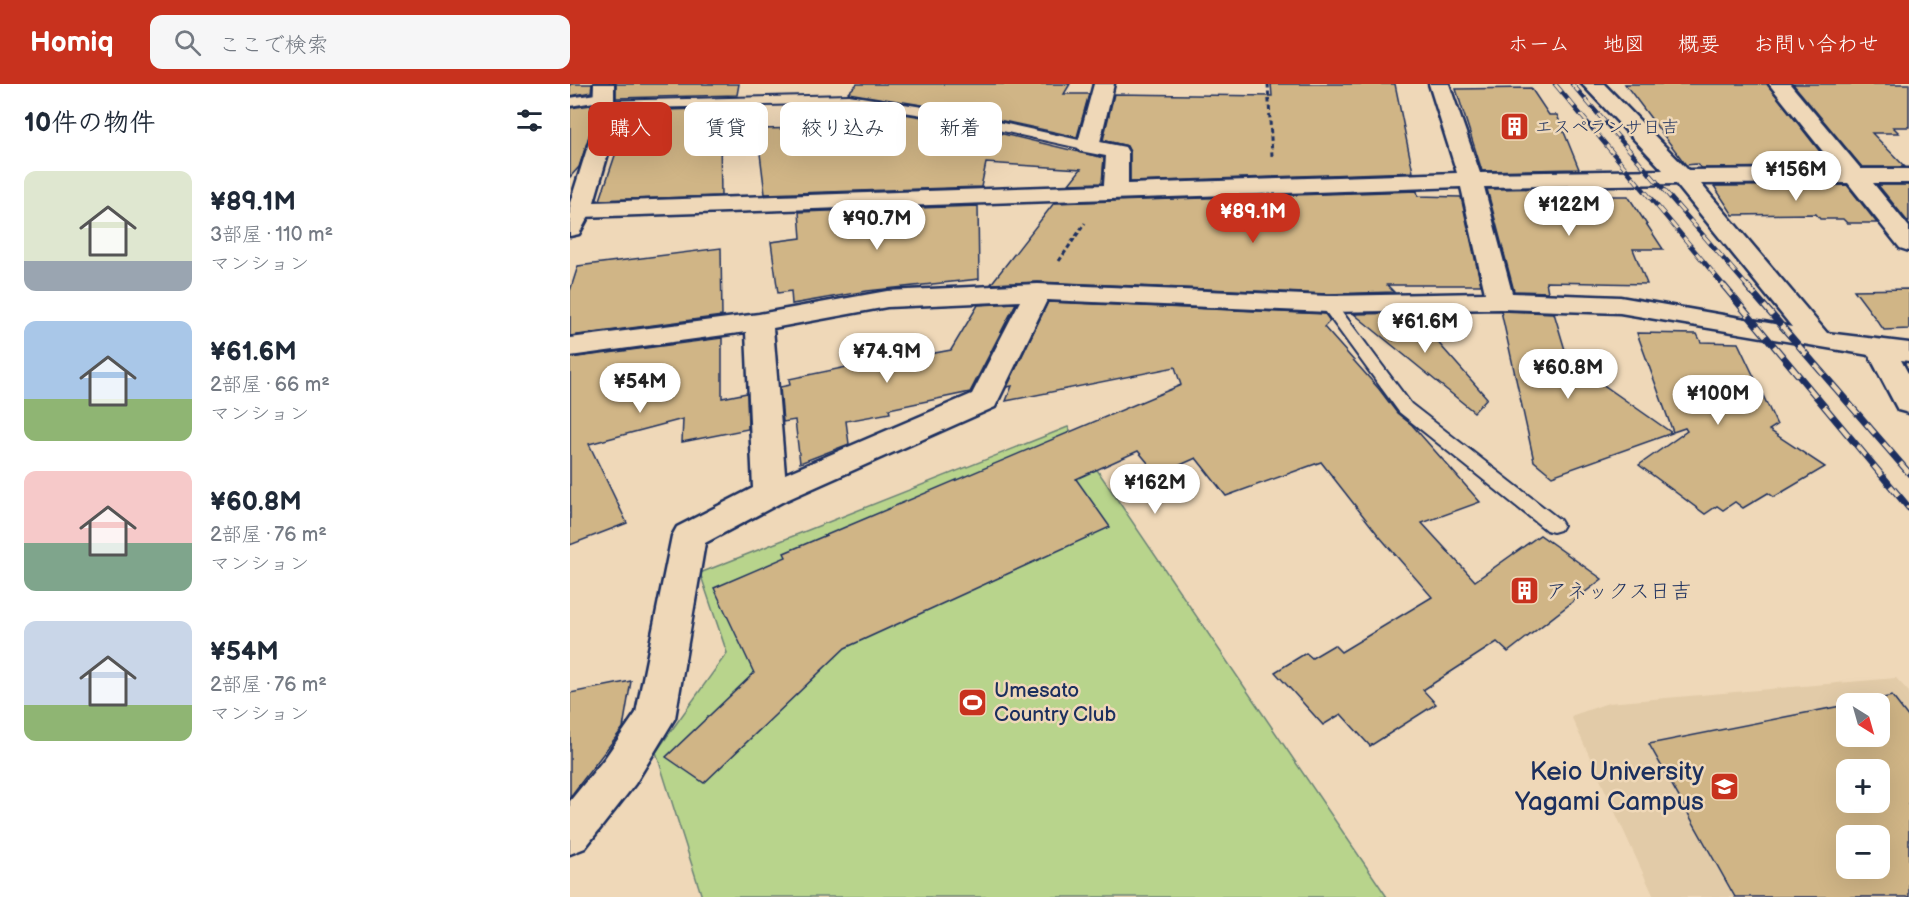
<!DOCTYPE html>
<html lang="ja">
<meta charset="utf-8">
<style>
:root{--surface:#fff;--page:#f6f6f7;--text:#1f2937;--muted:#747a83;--accent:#c8321e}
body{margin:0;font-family:"Balsamiq Sans","Klee One",sans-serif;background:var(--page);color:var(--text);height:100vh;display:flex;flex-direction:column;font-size:22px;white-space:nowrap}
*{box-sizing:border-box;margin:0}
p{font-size:20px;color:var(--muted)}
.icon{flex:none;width:33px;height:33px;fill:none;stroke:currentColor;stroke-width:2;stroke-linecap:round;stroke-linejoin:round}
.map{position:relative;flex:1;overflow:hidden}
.panel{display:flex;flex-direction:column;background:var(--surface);width:570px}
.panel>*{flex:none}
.top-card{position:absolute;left:18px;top:18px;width:570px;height:54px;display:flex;gap:12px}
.needle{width:39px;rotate:143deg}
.controls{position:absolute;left:1266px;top:609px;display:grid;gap:12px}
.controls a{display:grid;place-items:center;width:54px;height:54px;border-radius:12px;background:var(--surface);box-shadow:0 6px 24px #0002;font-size:30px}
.price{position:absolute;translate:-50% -51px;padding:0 14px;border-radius:21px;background:#fff;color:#222;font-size:20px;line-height:39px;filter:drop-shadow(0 2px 3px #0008)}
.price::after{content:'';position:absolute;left:50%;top:36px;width:18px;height:14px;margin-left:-9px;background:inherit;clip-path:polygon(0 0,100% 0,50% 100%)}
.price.on{background:var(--accent);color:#fff}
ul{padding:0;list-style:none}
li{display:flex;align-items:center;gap:18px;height:150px;padding:0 24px}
li span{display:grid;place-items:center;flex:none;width:168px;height:120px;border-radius:12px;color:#555}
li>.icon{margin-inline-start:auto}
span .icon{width:72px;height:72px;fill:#fffc;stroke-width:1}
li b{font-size:26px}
h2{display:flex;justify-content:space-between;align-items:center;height:72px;padding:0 24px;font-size:26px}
.pill{padding:0 21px;border-radius:12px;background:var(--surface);box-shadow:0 6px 24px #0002;font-size:21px;line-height:54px}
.pill.on{background:var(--accent);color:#fff}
header{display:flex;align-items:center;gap:36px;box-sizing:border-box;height:84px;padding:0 30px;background:var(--accent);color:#fff}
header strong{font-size:28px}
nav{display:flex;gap:33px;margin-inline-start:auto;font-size:21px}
.search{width:420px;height:54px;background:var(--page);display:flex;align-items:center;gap:15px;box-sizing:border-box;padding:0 21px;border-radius:12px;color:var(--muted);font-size:22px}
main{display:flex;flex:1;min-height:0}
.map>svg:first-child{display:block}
.built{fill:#e2cba8;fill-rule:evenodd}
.green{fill:#b8d48c;stroke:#6a8275;stroke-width:1.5}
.building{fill:#d0b586;stroke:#1b2f5e;stroke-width:1.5;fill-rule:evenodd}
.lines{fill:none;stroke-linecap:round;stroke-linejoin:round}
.lane-casing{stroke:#1b2f5e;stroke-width:4}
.street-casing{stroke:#1b2f5e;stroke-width:5}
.secondary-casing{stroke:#1b2f5e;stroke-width:5}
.path{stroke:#1b2f5e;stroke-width:3;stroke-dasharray:4.5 3;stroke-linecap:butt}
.lane{fill:#efd8b8;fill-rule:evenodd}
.street{fill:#efd8b8;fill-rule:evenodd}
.secondary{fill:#efd8b8;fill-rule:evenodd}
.rail-far1-casing{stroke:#1b2f5e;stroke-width:4.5}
.rail-casing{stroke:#1b2f5e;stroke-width:7}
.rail-far1{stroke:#efd8b8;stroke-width:3;stroke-dasharray:10;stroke-linecap:butt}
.rail{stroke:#efd8b8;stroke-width:4.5;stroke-dasharray:13;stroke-linecap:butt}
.labels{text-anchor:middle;stroke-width:5;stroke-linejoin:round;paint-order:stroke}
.far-poi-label{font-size:18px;fill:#1b2f5e;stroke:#efd8b8;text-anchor:start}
.poi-label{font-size:21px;fill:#1b2f5e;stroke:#efd8b8;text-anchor:start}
.near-poi-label{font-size:26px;fill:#1b2f5e;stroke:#efd8b8;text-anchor:end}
</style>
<header>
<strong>Homiq</strong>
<div class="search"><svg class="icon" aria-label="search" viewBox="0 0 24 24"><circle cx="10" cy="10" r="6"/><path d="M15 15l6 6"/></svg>ここで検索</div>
<nav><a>ホーム</a><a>地図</a><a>概要</a><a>お問い合わせ</a></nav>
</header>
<main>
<section class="panel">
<h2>10件の物件<svg class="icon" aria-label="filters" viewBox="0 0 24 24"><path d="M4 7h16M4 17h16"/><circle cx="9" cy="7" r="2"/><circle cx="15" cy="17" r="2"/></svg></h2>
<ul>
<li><span style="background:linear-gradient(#dfe7d0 75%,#9aa5b1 0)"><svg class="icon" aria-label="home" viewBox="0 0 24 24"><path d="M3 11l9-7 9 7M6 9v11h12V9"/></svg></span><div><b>¥89.1M</b><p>3部屋 · 110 m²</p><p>マンション</p></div></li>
<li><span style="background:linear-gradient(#a9c7e8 65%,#8fb573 0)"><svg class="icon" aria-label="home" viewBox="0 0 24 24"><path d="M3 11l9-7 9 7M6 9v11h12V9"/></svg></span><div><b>¥61.6M</b><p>2部屋 · 66 m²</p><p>マンション</p></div></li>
<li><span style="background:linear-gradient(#f6c9c9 60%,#7fa58c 0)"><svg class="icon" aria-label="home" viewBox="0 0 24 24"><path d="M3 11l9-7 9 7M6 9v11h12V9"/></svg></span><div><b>¥60.8M</b><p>2部屋 · 76 m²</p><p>マンション</p></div></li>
<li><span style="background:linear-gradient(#c9d6e8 70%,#8fb573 0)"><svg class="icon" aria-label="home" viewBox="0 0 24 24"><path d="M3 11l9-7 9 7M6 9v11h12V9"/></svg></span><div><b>¥54M</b><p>2部屋 · 76 m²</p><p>マンション</p></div></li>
</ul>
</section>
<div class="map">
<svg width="1339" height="813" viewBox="0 0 1339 813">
<rect width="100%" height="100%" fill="#efd8b8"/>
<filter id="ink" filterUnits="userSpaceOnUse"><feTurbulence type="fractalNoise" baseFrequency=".0167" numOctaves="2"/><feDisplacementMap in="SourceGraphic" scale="12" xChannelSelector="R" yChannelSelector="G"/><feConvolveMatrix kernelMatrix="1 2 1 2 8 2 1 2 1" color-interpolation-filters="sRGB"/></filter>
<g filter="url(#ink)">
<path class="built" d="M1326 594 1339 608V813H1084L1001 632 1038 619ZM1276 620H1310V652H1276ZM1276 686H1310V718H1276ZM1276 752H1310V784H1276Z"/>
<polygon class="green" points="498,343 817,813 132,813 86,668 157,569 130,489"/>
<g class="building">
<polygon points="0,0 22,0 21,8 0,12"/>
<polygon points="46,0 169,0 167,11 46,14"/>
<polygon points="287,0 500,0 494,10 519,10 507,53 383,26 278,9"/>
<polygon points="701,0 825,0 843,88 560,98 560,68 557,62 533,56 544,10 702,12"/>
<polygon points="1055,0 1197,0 1262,83 1132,84 1126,80 1116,81"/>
<polygon points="1223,0 1339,0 1339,43 1323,43 1329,49 1302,49 1335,83 1292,83"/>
<polygon points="961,4 979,31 987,31 1009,85 912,87 886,5"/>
<polygon points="21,21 20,49 9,83 0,93 0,24"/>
<polygon points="279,21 383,38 534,74 532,99 499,100 511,85 416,79 411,103 195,110 187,45 243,44 265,22"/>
<polygon points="165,24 161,49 150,50 151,112 30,116 60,27"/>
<polygon points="1277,101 1307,139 1277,139 1273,135 1250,135 1246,130 1163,131 1144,102"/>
<polygon points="1308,101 1339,101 1339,138 1338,138"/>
<polygon points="1016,104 1020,112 1058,112 1093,165 1063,165 1077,200 976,198 978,208 944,207 917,105"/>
<polygon points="847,107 848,112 891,113 911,201 817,201 824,208 758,210 468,198 421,200 484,119"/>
<polygon points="408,122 409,195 297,207 222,220 221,207 208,209 201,158 231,154 229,128"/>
<polygon points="151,164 152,232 0,252 0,207 8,182"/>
<polygon points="1339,205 1339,245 1314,246 1284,206"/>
<polygon points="478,218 755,230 760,237 754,243 809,305 827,329 842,341 910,418 852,439 905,497 970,451 1032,495 938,568 927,558 853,606 866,620 800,662 771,630 753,641 705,588 736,569 742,574 764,561 771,568 862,513 809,452 751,378 656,412 626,374 588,391 568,367 506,395 540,443 275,564 134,699 96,673 184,589 144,504 216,473 214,469 611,301 605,283 436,317 442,302 437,303"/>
<polygon points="446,219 400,308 319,325 320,329 276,337 279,360 230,379 225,336 213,338 210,303 220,301 219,295 277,283 276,277 315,270 316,278 381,266 408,221"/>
<polygon points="931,227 984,229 998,276 1102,349 982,392 964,377"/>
<polygon points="842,229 917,314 904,328 784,230"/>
<polygon points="1067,249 1127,250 1131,258 1168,259 1207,341 1199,346 1255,383 1204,413 1198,409 1173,424 1165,418 1153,426 1147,422 1135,430 1069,381 1117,347 1115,344 1103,348"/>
<polygon points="152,254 152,314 177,309 178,345 112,358 113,335 19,360 57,439 0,461 0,274"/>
<polygon points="61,597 53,644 0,713 0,609"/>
<path d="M1322 612 1339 634V813H1165L1079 660 1276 621V652H1310V620H1286ZM1276 686H1310V718H1276ZM1276 752H1310V784H1276Z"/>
</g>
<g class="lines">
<defs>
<g id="lane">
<polygon points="32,9 36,10 36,16 0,22 0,14"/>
<polygon points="279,11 383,28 518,58 525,62 518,66 383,36 279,19 32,25 26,21 32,17"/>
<polygon points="758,215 764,217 841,320 990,436 993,441 990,446 983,448 976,446 829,328 750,220"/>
</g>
<path id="street" d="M24 0H44V49L24 118 534 101 536 72 510 67 507 62 524 0H544L530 58 555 63 558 68V100L887 89 859 0H879L910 89 1093 86 1012 0H1034L1118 86 1267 85 1199 0H1220L1291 85H1339V99H1303L1339 143V167L1330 164 1278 99 1131 100 1257 249 1339 259V277L1331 276 1339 291V329L1328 326 1299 271 1050 229 930 225 758 228 477 216 425 323 212 418 135 459 105 634 65 700 15 764 0 770V717L35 674 66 629 102 452 107 443 183 404 176 248 0 272V254L189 230 317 207 468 200 758 212 915 209 891 103 10 133 1 131 0 119 22 49ZM1106 100 1222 243 1050 213 942 209 914 103ZM450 217 402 310 215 390 203 244 317 223Z"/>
<polygon id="secondary" points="10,119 19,121 22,126 9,150 0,152 0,123"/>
</defs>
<use href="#lane" class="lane-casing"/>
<use href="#street" class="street-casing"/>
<use href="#secondary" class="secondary-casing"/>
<g class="path">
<polyline points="698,0 702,72"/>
<polyline points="489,177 515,139"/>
</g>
<use href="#lane" class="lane"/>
<use href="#street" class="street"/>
<use href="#secondary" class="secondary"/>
<defs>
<g id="rail-far1">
<polyline points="985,0 1155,203"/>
<polyline points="1002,0 1178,203"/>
</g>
<g id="rail">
<polyline points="1154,202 1339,424"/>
<polyline points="1177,202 1339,389"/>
</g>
</defs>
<use href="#rail-far1" class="rail-far1-casing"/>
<use href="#rail" class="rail-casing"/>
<use href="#rail-far1" class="rail-far1"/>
<use href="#rail" class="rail"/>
</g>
</g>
<defs>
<symbol id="building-square" viewBox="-11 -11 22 22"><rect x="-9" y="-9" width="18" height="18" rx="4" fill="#c8321e" stroke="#efd8b8"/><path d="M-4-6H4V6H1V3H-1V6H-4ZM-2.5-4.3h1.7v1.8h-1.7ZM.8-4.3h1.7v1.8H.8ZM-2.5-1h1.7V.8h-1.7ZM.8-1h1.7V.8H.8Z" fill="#fff"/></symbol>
<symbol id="stadium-square" viewBox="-11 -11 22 22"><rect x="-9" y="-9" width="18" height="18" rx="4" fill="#c8321e" stroke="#efd8b8"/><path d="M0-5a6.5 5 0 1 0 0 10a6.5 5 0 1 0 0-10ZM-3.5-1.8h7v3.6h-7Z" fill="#fff"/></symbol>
<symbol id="university-square" viewBox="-11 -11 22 22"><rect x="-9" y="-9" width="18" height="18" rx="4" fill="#c8321e" stroke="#efd8b8"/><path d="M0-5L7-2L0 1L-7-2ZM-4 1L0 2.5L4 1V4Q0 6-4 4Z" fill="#fff"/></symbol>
</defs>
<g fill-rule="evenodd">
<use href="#building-square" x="928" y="26" width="33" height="33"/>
<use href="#building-square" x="938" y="490" width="33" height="33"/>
<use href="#stadium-square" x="386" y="602" width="33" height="33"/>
<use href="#university-square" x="1138" y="686" width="33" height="33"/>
</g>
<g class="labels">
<g class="far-poi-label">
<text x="965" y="49">エスペランサ日吉</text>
</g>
<g class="poi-label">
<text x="976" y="514">アネックス日吉</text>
<text x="424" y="613">Umesato<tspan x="424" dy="24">Country Club</tspan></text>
</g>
<g class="near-poi-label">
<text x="1134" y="696">Keio University<tspan x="1134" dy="30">Yagami Campus</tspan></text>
</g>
</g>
</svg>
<div class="controls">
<a><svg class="needle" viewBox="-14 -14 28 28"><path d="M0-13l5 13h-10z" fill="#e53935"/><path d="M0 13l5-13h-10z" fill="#747a83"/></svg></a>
<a>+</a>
<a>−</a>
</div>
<b class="price" style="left:1226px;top:118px">¥156M</b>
<b class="price" style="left:999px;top:153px">¥122M</b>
<b class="price on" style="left:683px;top:160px">¥89.1M</b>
<b class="price" style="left:307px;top:167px">¥90.7M</b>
<b class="price" style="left:855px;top:270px">¥61.6M</b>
<b class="price" style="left:317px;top:300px">¥74.9M</b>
<b class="price" style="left:998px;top:316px">¥60.8M</b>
<b class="price" style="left:70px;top:330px">¥54M</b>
<b class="price" style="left:1148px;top:342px">¥100M</b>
<b class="price" style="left:585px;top:431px">¥162M</b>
<div class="top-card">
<a class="pill on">購入</a>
<a class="pill">賃貸</a>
<a class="pill">絞り込み</a>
<a class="pill">新着</a>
</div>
</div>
</main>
